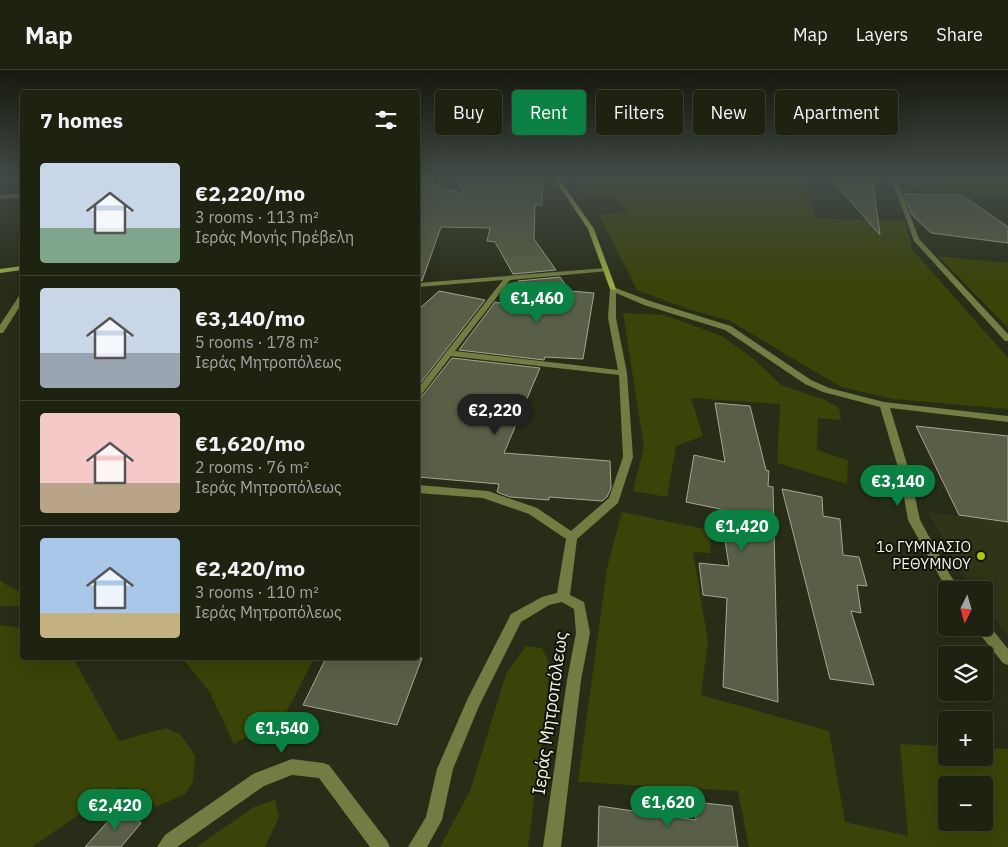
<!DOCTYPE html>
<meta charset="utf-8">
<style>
:root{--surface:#1e2211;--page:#262a1a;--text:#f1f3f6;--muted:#a1a49f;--line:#3c3f31;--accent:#0b8043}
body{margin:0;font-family:"IBM Plex Sans",sans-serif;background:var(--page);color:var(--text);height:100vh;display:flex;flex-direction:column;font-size:19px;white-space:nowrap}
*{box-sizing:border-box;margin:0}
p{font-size:16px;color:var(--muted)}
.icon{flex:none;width:28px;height:28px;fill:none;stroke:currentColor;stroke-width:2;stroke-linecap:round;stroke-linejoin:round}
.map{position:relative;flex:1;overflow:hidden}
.panel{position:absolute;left:20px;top:20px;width:400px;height:570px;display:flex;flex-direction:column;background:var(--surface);border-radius:5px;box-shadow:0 5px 20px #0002,0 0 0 1px var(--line)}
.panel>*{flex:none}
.hud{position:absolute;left:435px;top:20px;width:475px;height:45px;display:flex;gap:10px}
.needle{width:32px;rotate:185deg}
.tools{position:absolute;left:938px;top:511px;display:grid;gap:10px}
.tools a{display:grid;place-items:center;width:55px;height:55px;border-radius:5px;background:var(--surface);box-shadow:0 5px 20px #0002,0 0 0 1px var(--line);font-size:25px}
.price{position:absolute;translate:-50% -42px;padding:0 11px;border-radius:18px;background:var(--accent);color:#fff;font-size:16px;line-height:32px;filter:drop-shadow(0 1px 2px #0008)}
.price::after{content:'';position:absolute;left:50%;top:30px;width:15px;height:11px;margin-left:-8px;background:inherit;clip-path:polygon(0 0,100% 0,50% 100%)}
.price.selected{background:#222;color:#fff}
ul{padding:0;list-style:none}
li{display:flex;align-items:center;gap:15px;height:125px;padding:0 20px}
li+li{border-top:1px solid var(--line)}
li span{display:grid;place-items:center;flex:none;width:140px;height:100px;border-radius:5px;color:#555}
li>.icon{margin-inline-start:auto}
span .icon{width:60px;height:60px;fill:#fffc;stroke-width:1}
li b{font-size:21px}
h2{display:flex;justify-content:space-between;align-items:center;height:60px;padding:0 20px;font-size:21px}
.tag{padding:0 18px;border-radius:5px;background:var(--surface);box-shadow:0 5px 20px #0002,0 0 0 1px var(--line);font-size:18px;line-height:45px}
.tag.selected{background:var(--accent);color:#fff}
header{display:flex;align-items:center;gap:30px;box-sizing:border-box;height:70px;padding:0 25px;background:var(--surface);border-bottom:1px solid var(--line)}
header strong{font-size:24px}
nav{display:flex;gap:28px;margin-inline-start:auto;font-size:18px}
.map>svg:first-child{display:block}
.built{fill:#2f3517}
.green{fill:#3a4308;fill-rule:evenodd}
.building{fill:#595f46;stroke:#a2a98e}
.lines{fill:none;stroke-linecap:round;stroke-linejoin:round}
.street{fill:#717d42;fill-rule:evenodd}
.secondary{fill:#99ac48;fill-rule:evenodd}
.poi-dot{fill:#acc611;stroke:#12140a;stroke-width:2}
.labels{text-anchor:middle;stroke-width:4;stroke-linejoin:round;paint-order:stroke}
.poi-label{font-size:15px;fill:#f0f4e5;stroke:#12140a;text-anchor:end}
.near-street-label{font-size:18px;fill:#f0f4e5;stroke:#12140a}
</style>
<header>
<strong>Map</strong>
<nav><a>Map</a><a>Layers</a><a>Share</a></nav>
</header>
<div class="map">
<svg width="1008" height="777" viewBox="0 0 1008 777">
<rect width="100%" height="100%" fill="#282d17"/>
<polygon class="built" points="928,442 1008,452 1008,565 984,536 984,520 973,520"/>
<g class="green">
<polygon points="572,107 799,107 816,148 905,151 912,179 1008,288 1008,339 893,329 841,317 730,251 685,238 637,220 599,145 628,142 613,126 586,126"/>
<polygon points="906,107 1008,107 1008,125 909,119"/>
<polygon points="938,186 1008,193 1008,258"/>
<polygon points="623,243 664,245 722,266 755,290 781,315 825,330 839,338 841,350 818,348 817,380 848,390 847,414 777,393 780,334 691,328 703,366 676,376 667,427 633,421 644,377"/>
<path d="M622 442 709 460 711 483 693 482 708 571 701 625 829 661 845 752 908 766 900 674 946 676V688H984V678L1008 679V777H749L738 721 578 712 607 498ZM946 715H984V752H946Z"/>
<polygon points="0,511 22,523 22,536 0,536"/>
<polygon points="0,555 22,558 22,588 73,588 119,671 166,658 181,665 195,686 193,711 185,724 156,737 144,719 117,718 32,777 0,777"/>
<polygon points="526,576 542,578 549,593 547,628 528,777 440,777 470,721 506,604"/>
<polygon points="182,588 314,588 286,643 234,674 209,621"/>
<polygon points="275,730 279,747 265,777 197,777 252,738"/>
</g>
<g class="building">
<polygon points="457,107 543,107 542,135 535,135 534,169 556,200 513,204 495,172 487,171 490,158 441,157 422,211 418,210 418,109 463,124"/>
<polygon points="831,109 873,113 880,165"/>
<polygon points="904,124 962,125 1008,157 1008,173 931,163 912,145"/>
<polygon points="560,207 570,221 594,223 583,289 545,287 544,290 459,280 495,232 535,241 518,211"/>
<polygon points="439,221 485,230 418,316 418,240"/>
<polygon points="452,288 540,298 504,383 610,391 611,418 607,427 602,431 549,427 549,430 510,427 497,422 499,414 418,407 418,328 422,326"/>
<polygon points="715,333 750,336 766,400 769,401 768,416 773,417 778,632 723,617 727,528 703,525 699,493 729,496 720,439 686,432 694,385 725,392"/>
<polygon points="916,356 1008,366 1008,452 959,445"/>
<polygon points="782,419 822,427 823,446 840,449 843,485 859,487 867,516 857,515 861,543 851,541 874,615 830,609"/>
<polygon points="326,588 422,588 397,655 303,635"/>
<polygon points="694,732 732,736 738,777 598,777 599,736 696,750"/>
<polygon points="119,739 141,753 121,777 85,777"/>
</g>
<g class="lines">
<g class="street">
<polygon points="891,107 896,107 919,169 1008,264 1008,271 1005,271 914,171"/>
<polygon points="22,123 22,127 0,129 0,125"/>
<polygon points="606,198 609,200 608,201 510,210 455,281 618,300 608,248 610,219 613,217 650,231 731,256 811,310 829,318 884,332 1008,346 1008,352 890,338 910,404 920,450 950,505 961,520 948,520 942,511 908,450 900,404 880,337 823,322 805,314 725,260 644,235 616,223 616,248 627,303 633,387 618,433 577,469 570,525 584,532 590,563 581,610 561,777 543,777 567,610 576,563 574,539 562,532 549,535 521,552 479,636 453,699 442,750 427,777 408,777 426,747 437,699 468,628 511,544 542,527 557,523 566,469 529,444 483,428 418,423 418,415 488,421 537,438 571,461 609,428 623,387 619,305 451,286 421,325 418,326 418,318 503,210 418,217 418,213"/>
<polygon points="19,226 22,226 22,233 3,263 0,263 0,255"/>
<polygon points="984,553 988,554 1008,579 1008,595 1003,593 978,562 977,558 984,558"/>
<polygon points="292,689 323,693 329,695 387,771 390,777 370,777 319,708 292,705 264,716 177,777 157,777 165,765 253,704"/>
</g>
<g class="secondary">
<polygon points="553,107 558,107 594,159 616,219 615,220 610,219 588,159"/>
<polygon points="22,196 22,200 0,203 0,199"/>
</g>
</g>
<linearGradient id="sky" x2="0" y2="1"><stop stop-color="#16190d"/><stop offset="0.5" stop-color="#424c47"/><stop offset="1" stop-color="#424c47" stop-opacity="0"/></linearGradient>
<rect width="1008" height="216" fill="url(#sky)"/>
<circle class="poi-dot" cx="981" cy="486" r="5"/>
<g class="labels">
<g class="poi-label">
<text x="971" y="482">1ο ΓΥΜΝΑΣΙΟ<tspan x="971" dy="17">ΡΕΘΥΜΝΟΥ</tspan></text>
</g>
<g class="near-street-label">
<text transform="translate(550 643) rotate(-82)" y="6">Ιεράς Μητροπόλεως</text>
</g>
</g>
</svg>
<div class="tools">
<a><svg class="needle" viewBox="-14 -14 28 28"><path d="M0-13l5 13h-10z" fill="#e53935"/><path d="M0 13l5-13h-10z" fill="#a1a49f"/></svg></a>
<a><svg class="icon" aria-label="layers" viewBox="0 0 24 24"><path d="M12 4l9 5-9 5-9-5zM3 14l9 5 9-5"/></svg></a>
<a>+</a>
<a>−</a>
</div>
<b class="price" style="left:537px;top:254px">€1,460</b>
<b class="price selected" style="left:495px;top:366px">€2,220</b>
<b class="price" style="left:898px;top:437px">€3,140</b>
<b class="price" style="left:742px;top:482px">€1,420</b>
<b class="price" style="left:282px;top:684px">€1,540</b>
<b class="price" style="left:668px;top:758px">€1,620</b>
<b class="price" style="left:115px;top:761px">€2,420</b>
<div class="hud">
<a class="tag">Buy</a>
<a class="tag selected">Rent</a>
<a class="tag">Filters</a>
<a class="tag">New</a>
<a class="tag">Apartment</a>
</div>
<section class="panel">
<h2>7 homes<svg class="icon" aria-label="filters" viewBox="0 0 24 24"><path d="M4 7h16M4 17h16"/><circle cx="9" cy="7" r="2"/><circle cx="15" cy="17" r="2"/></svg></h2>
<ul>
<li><span style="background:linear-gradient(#c9d6e8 65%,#7fa58c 0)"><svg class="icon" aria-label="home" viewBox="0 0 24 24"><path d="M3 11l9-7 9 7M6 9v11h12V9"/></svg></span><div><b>€2,220/mo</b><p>3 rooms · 113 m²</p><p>Ιεράς Μονής Πρέβελη</p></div></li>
<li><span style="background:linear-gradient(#c9d6e8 65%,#9aa5b1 0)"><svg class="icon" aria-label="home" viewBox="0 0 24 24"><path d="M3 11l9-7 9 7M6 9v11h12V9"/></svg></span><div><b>€3,140/mo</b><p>5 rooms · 178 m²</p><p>Ιεράς Μητροπόλεως</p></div></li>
<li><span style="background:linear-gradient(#f6c9c9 70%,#b9a48a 0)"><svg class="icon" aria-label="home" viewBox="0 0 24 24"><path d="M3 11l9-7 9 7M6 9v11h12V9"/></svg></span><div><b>€1,620/mo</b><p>2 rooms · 76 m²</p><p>Ιεράς Μητροπόλεως</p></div></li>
<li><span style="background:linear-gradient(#a9c7e8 75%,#c2b280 0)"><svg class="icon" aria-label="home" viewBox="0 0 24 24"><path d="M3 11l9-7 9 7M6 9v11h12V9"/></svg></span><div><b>€2,420/mo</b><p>3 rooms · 110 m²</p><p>Ιεράς Μητροπόλεως</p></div></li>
</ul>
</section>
</div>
